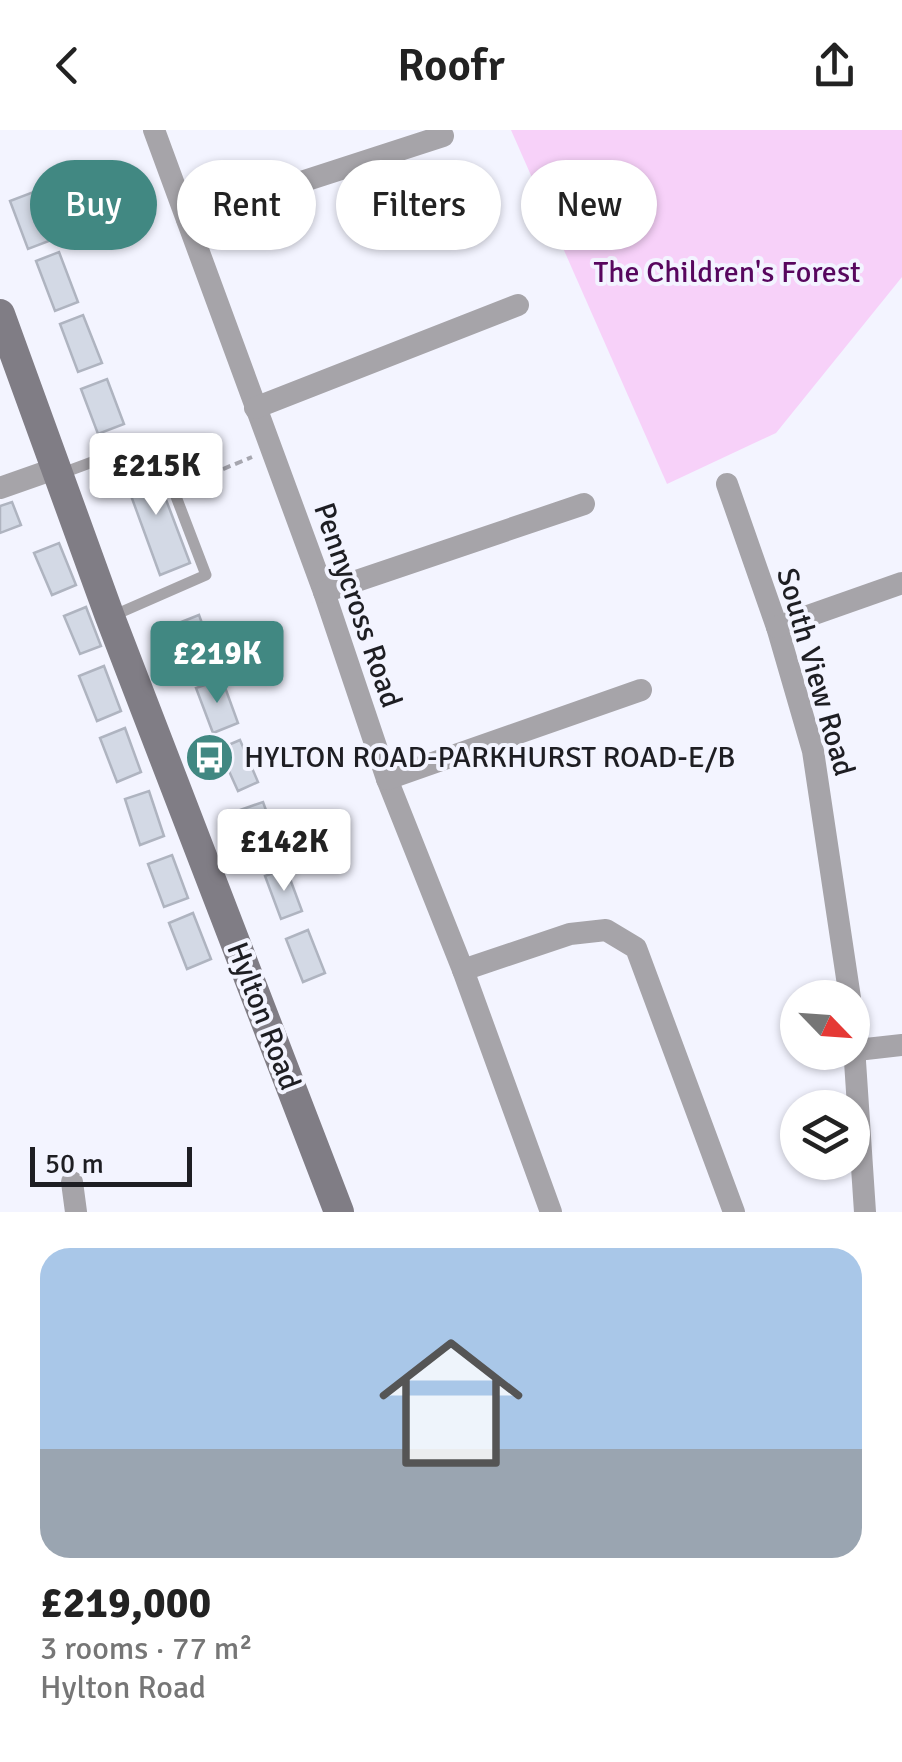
<!DOCTYPE html>
<meta charset="utf-8">
<style>
:root{--surface:#fff;--page:#f6f6f6;--text:#222;--muted:#767676;--accent:#418882}
body{margin:0;font-family:Signika,sans-serif;background:var(--page);color:var(--text);height:100vh;display:flex;flex-direction:column;font-size:38px;white-space:nowrap}
*{box-sizing:border-box;margin:0}
p{font-size:32px;color:var(--muted)}
.icon{flex:none;width:55px;height:55px;fill:none;stroke:currentColor;stroke-width:2;stroke-linecap:round;stroke-linejoin:round}
.map{position:relative;height:1082px;overflow:hidden}
.panel{display:flex;flex-direction:column;background:var(--surface);flex:1}
.panel>*{flex:none}
.hud{position:absolute;left:30px;top:30px;width:842px;height:90px;display:flex;gap:20px}
.needle{width:65px;rotate:115deg}
.buttons{position:absolute;left:780px;top:850px;display:grid;gap:20px}
.buttons a{display:grid;place-items:center;width:90px;height:90px;border-radius:50%;background:var(--surface);box-shadow:0 2px 8px #0004;font-size:50px}
.scale{position:absolute;left:30px;bottom:25px;width:162px;box-sizing:border-box;padding-left:10px;border:5px solid #1e1e23;border-top:0;font-size:28px;line-height:35px;white-space:nowrap;color:#1e1e23;-webkit-text-stroke:8px #f3f4ff;paint-order:stroke}
.price{position:absolute;translate:-50% -85px;padding:0 22px;border-radius:10px;background:#fff;color:#222;font-size:32px;line-height:65px;filter:drop-shadow(0 2px 5px #0008)}
.price::after{content:'';position:absolute;left:50%;top:60px;width:30px;height:22px;margin-left:-15px;background:inherit;clip-path:polygon(0 0,100% 0,50% 100%)}
.price.current{background:var(--accent);color:#fff}
ul{padding:0;list-style:none}
li{display:grid;align-content:center;gap:20px;height:530px;padding:0 40px}
li span{display:grid;place-items:center;height:310px;border-radius:30px;color:#555}
li>.icon{margin-inline-start:auto}
span .icon{width:180px;height:180px;fill:#fffc;stroke-width:1}
li b{font-size:42px}
.pill{padding:0 35px;border-radius:45px;background:var(--surface);box-shadow:0 2px 8px #0004;font-size:35px;line-height:90px}
.pill.current{background:var(--accent);color:#fff}
header{display:flex;justify-content:space-between;align-items:center;height:130px;padding:0 40px;background:var(--surface);font-size:45px;font-weight:600}
.map>svg:first-child{display:block}
.green{fill:#f7d1f9}
.building{fill:#d3d9e5;stroke:#afb4c0;stroke-width:2.5}
.lines{fill:none;stroke-linecap:round;stroke-linejoin:round}
.path{stroke:#a6a6af;stroke-width:4;stroke-dasharray:8 5;stroke-linecap:butt}
.lane{stroke:#a6a4a9;stroke-width:11}
.street{stroke:#a6a4a9;stroke-width:22}
.secondary{stroke:#807d85;stroke-width:30}
.labels{text-anchor:middle;stroke-width:8;stroke-linejoin:round;paint-order:stroke}
.park-label{font-size:30px;fill:#57075e;stroke:#f3f4ff}
.street-label{font-size:30px;fill:#1e1e23;stroke:#f3f4ff}
.poi-label{font-size:30px;fill:#1e1e23;stroke:#f3f4ff;text-anchor:start}
</style>
<header><svg class="icon" aria-label="back" viewBox="0 0 24 24"><path d="M15 5l-7 7 7 7"/></svg>Roofr<svg class="icon" aria-label="share" viewBox="0 0 24 24"><path d="M12 15V3M7 8l5-5 5 5M5 13v7h14v-7"/></svg></header>
<div class="map">
<svg width="902" height="1082" viewBox="0 0 902 1082">
<rect width="100%" height="100%" fill="#f3f4ff"/>
<polygon class="green" points="511,0 902,0 902,147 776,303 667,354"/>
<g class="building">
<polygon points="36,61 54,109 28,119 10,71"/>
<polygon points="59,122 78,172 55,181 36,131"/>
<polygon points="83,185 102,233 78,242 60,194"/>
<polygon points="107,249 124,294 98,304 81,259"/>
<polygon points="151,330 190,433 160,445 122,341"/>
<polygon points="12,372 21,395 0,403 0,376"/>
<polygon points="59,413 76,455 52,465 34,423"/>
<polygon points="86,477 101,516 80,524 64,486"/>
<polygon points="199,485 215,529 187,539 171,496"/>
<polygon points="104,536 121,581 97,591 79,546"/>
<polygon points="222,549 238,593 213,603 196,558"/>
<polygon points="125,598 141,642 117,652 100,608"/>
<polygon points="240,610 258,652 238,661 219,619"/>
<polygon points="149,661 164,706 140,715 125,669"/>
<polygon points="263,672 279,716 256,724 240,680"/>
<polygon points="172,725 188,768 164,777 148,734"/>
<polygon points="286,738 302,781 281,789 265,746"/>
<polygon points="193,783 211,829 187,839 169,793"/>
<polygon points="308,800 325,843 303,852 286,809"/>
</g>
<g class="lines">
<polyline class="path" points="187,354 252,327"/>
<polyline class="lane" points="60,344 154,309 206,445 110,487"/>
<g class="street">
<polyline points="154,0 324,462 387,649 463,840 551,1082"/>
<polyline points="187,89 443,6"/>
<polyline points="255,278 518,175"/>
<polyline points="727,354 777,497 813,621 850,868"/>
<polyline points="0,358 57,338"/>
<polyline points="324,462 584,374"/>
<polyline points="777,497 902,453"/>
<polyline points="387,649 641,560"/>
<polyline points="463,840 570,804 606,800 636,818 734,1082"/>
<polyline points="852,886 865,1082"/>
<polyline points="857,920 902,915"/>
<polyline points="72,1052 76,1082"/>
</g>
<polyline class="secondary" points="0,184 110,487 339,1082"/>
</g>
<defs>
<symbol id="bus-disc" viewBox="-11 -11 22 22"><circle r="9.5" fill="#418882" stroke="#f3f4ff"/><path d="M-5-6H5V4H4V6H2V4H-2V6H-4V4H-5ZM-3.5-4V0h7V-4ZM-3.5 1.2v1.5H-2V1.2ZM2 1.2v1.5H3.5V1.2Z" fill="#fff"/></symbol>
</defs>
<g fill-rule="evenodd">
<use href="#bus-disc" x="182" y="600" width="55" height="55"/>
</g>
<g class="labels">
<g class="park-label">
<text x="727" y="152">The Children's Forest</text>
</g>
<g class="street-label">
<text transform="translate(358 475) rotate(71)" y="10">Pennycross Road</text>
<text transform="translate(816 542) rotate(74)" y="10">South View Road</text>
<text transform="translate(264 886) rotate(69)" y="10">Hylton Road</text>
</g>
<g class="poi-label">
<text x="244" y="637">HYLTON ROAD-PARKHURST ROAD-E/B</text>
</g>
</g>
</svg>
<div class="buttons">
<a><svg class="needle" viewBox="-14 -14 28 28"><path d="M0-13l5 13h-10z" fill="#e53935"/><path d="M0 13l5-13h-10z" fill="#767676"/></svg></a>
<a><svg class="icon" aria-label="layers" viewBox="0 0 24 24"><path d="M12 4l9 5-9 5-9-5zM3 14l9 5 9-5"/></svg></a>
</div>
<div class="scale">50 m</div>
<b class="price" style="left:156px;top:388px">£215K</b>
<b class="price current" style="left:217px;top:576px">£219K</b>
<b class="price" style="left:284px;top:764px">£142K</b>
<div class="hud">
<a class="pill current">Buy</a>
<a class="pill">Rent</a>
<a class="pill">Filters</a>
<a class="pill">New</a>
</div>
</div>
<section class="panel">
<ul>
<li><span style="background:linear-gradient(#a9c7e8 65%,#9aa5b1 0)"><svg class="icon" aria-label="home" viewBox="0 0 24 24"><path d="M3 11l9-7 9 7M6 9v11h12V9"/></svg></span><div><b>£219,000</b><p>3 rooms · 77 m²</p><p>Hylton Road</p></div></li>
</ul>
</section>
